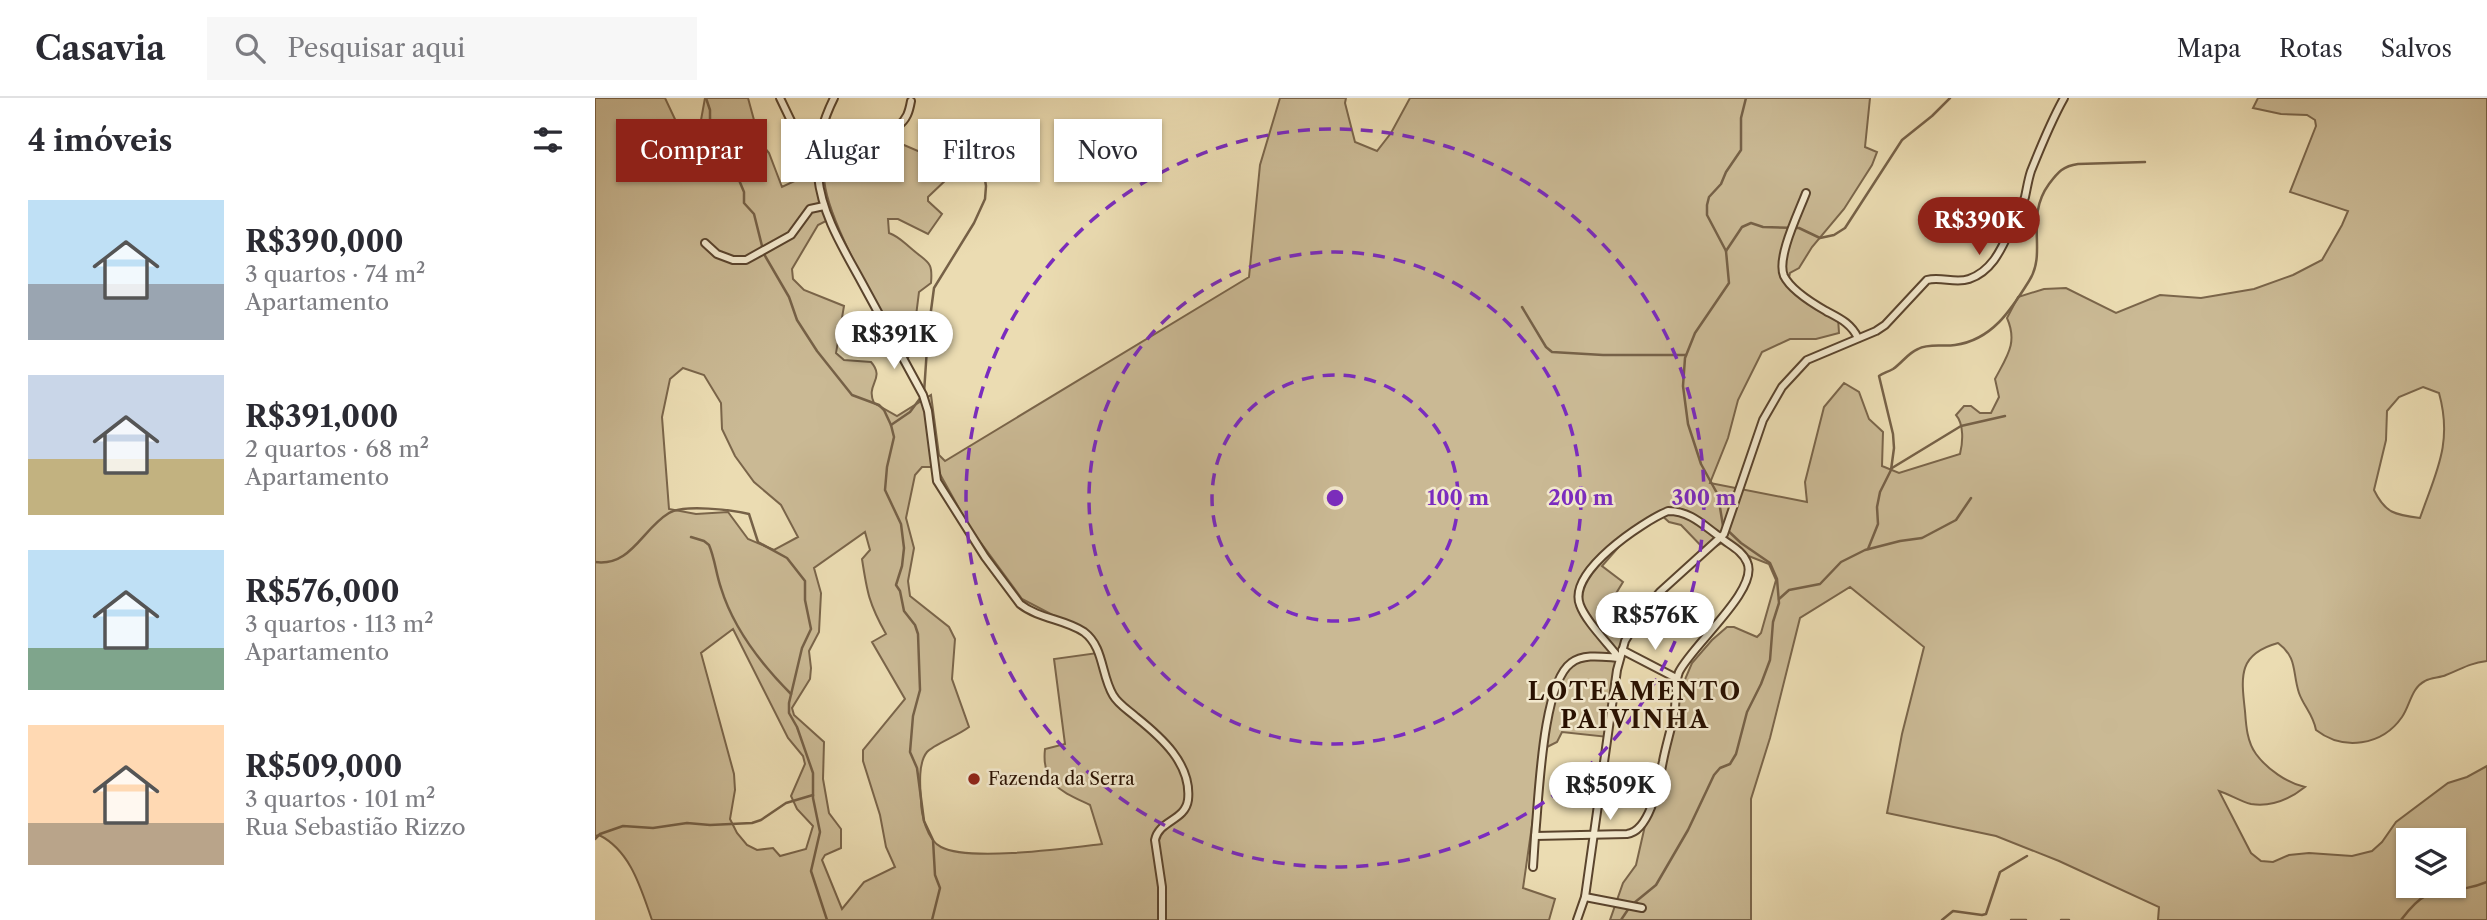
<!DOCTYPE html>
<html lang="pt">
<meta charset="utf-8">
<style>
:root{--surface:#fff;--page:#f7f7f7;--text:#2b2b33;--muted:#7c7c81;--line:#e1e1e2;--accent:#8f2418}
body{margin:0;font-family:"Libre Caslon Text",serif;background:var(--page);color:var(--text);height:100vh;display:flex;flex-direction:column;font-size:26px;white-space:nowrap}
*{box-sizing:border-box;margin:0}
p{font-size:23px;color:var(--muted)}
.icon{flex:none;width:38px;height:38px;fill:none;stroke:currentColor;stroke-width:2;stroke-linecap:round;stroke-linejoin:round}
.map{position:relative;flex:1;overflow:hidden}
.drawer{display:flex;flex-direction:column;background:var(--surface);width:595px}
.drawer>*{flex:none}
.top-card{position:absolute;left:21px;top:21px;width:665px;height:63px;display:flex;gap:14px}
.fabs{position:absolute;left:1801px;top:730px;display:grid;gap:14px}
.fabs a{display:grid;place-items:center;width:70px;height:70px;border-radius:0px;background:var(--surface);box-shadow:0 2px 5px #0004;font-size:35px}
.price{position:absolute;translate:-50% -60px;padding:0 16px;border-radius:24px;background:#fff;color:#222;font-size:23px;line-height:46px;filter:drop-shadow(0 2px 4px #0008)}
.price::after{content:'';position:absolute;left:50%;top:42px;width:21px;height:16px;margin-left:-10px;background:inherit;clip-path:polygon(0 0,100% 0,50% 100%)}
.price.on{background:var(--accent);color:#fff}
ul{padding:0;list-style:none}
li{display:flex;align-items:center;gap:21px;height:175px;padding:0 28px}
li span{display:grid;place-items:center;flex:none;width:196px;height:140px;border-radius:0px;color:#555}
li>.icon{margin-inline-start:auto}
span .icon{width:84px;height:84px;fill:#fffc;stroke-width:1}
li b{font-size:30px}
h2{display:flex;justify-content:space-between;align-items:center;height:84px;padding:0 28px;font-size:30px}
.chip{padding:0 24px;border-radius:0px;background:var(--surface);box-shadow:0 2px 5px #0004;font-size:24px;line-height:63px}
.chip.on{background:var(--accent);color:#fff}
header{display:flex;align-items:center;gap:42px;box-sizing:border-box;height:98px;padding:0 35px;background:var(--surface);border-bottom:2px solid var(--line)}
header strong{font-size:33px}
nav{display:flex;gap:38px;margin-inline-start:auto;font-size:24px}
.search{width:490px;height:63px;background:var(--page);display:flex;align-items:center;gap:18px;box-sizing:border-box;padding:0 24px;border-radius:0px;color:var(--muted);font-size:26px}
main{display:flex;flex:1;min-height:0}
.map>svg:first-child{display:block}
.green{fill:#cab994;stroke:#7a654a;stroke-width:2;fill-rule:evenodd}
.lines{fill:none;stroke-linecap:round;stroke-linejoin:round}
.stream{stroke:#766147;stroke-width:2.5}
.minor-casing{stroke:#5a442d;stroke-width:10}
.minor{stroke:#f2e8cd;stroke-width:6}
.ring{fill:none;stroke:#7b2cbf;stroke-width:3.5;stroke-dasharray:12 9}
.poi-dot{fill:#8f2418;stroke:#f2e8cd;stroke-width:2.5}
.labels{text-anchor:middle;stroke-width:5;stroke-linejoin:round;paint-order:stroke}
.poi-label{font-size:18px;fill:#291101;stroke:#f2e8cd;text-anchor:start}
.district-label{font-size:24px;font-weight:bold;letter-spacing:2px;fill:#291101;stroke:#f2e8cd}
.centre{fill:#7b2cbf;stroke:#f2e8cd;stroke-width:3.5}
.ring-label{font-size:21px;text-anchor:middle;font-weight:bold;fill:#7b2cbf;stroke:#f2e8cd;stroke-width:5;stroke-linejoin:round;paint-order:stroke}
</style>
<header>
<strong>Casavia</strong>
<div class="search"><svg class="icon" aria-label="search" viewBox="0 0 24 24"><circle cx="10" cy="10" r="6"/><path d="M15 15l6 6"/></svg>Pesquisar aqui</div>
<nav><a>Mapa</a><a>Rotas</a><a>Salvos</a></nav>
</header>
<main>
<section class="drawer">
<h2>4 imóveis<svg class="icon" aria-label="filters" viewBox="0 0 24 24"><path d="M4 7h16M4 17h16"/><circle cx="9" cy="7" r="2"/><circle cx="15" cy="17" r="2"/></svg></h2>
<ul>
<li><span style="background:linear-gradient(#bfe0f5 60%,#9aa5b1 0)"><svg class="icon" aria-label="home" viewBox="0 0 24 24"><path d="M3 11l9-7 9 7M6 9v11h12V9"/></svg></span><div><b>R$390,000</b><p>3 quartos · 74 m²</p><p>Apartamento</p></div></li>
<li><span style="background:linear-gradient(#c9d6e8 60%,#c2b280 0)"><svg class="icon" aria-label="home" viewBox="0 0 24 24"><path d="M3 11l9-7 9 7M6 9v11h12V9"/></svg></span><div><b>R$391,000</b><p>2 quartos · 68 m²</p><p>Apartamento</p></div></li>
<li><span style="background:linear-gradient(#bfe0f5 70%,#7fa58c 0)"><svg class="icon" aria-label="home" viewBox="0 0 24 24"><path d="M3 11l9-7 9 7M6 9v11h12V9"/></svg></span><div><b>R$576,000</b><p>3 quartos · 113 m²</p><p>Apartamento</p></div></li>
<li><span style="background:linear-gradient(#ffd9b3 70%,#b9a48a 0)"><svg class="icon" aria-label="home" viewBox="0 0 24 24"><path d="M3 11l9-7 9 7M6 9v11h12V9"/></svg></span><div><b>R$509,000</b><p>3 quartos · 101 m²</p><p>Rua Sebastião Rizzo</p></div></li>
</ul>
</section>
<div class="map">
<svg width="1892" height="822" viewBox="0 0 1892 822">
<rect width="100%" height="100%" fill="#ebdcb2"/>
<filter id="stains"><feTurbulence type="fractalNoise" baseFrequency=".00286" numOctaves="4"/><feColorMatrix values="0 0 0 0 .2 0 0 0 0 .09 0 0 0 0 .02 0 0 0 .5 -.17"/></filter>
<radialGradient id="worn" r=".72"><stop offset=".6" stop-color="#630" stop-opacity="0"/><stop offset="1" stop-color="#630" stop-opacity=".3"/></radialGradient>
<g class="green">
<path d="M0 0H70L86 34 98 41 104 33 110 0H153L165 44 174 55 187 89 206 80 219 78 233 122 223 127 197 171 198 181 209 192 249 208 241 255 249 262 276 264C291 281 270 286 279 305L302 318 336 297 344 357 350 363 654 179 665 67 685 0H751L750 5 760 44 782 53 796 35 815 0H1275L1270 49 1282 54 1277 67 1249 111 1217 149 1204 170 1195 175 1193 184 1243 220 1244 235 1221 241H1195L1167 254 1143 302 1133 340 1115 385 1212 404 1210 384 1229 309 1249 285 1264 294 1274 321 1288 334 1287 368 1304 375 1365 356C1368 344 1369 326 1361 317L1369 308H1376L1385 315H1396L1404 299 1400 281C1412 258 1423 245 1412 220L1423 199 1449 191 1471 190 1521 215 1565 197 1606 200 1659 191 1698 177 1727 162 1747 127 1753 113 1695 94 1721 28 1720 22 1712 17 1686 16 1658 10 1663 0H1892V563C1872 566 1869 570 1851 577 1845 580 1836 579 1830 583 1816 590 1815 608 1807 619 1787 648 1748 653 1721 632 1718 616 1709 609 1704 595 1697 574 1703 560 1683 545 1643 556 1646 578 1650 613 1651 627 1652 644 1661 656 1672 671 1692 685 1710 689 1695 701 1676 709 1656 706 1645 703 1634 696 1624 693L1656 755 1666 763 1678 764 1694 757 1714 755 1757 758 1777 753 1787 744 1801 724 1853 685 1872 679 1892 668V822H1563L1564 809 1464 763 1401 738 1292 715 1307 636 1329 549 1255 489 1205 520 1175 640 1156 701V822H1015L1028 785 1041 767 1076 614 1097 565 1117 542 1132 529H1139L1162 539 1166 535 1181 482 1174 466 1146 455 1130 443 1112 454 1086 427 1074 424 1064 415 1035 436 1007 468 1028 484 1006 520 1035 536 1019 591 1013 639 967 634 962 644 948 651 928 790 960 801 954 822H57C46 791 36 753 4 737L0 738ZM88 270 109 277 126 305 127 331 140 358 159 384 186 407 203 439 179 452 153 441 133 414 101 416 74 411 67 319 75 281ZM1828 289 1844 295C1858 345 1841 374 1825 420 1800 417 1790 415 1779 392L1791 342 1792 313 1804 299ZM327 369H341L375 430 427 501 498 538 503 555 459 561 470 646 450 651C446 687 468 694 495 707L507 746C474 750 374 764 346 749 332 742 326 717 326 702 325 688 323 665 332 654 338 647 364 637 374 629L357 581 360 541 354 529 315 498 313 483 319 450 311 420 320 377ZM270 434 275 452 267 461C272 494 274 506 291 536L277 544 310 601 268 652V663L285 717 291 749 300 769 269 784 247 811 227 762 230 757 246 750V731L234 715 228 681 229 644 199 617 197 610 215 581 216 570 214 553 224 534 226 495 219 470ZM138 531 193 640 208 658 210 666 196 698 202 711 218 728 211 751 185 758 178 750 162 752 152 747 142 735 135 721 140 692 139 676 106 555ZM1813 742H1858V788H1813Z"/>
<path d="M302 44 344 62 355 78 333 99V103L347 116 333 136 303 121H293L294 135C305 139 309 145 318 152 333 165 338 163 336 185L324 194 321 218 330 226 312 262C296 231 213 95 232 67 241 55 287 45 302 44Z"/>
</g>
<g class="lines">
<g class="stream">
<polyline points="111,0 115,12 115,38 123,47 138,47 150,59 139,70 149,94 149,105 159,116 169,156 194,199 202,222 222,253 257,297 284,307 289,312 296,327 299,339 292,369 290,392 306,426 309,450 307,468 301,487 305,493 309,513 320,527 323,536 325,592 318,618 315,654 322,670 329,723 338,742 340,777 345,790 337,822"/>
<polyline points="1131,153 1147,129 1156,125 1168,129 1204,130 1225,140 1239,137 1250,130 1307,42 1337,18 1355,0"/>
<polyline points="927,209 951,249 957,254 1008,257 1091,257"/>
<polyline points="296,327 315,314 329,295 333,235 339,190 379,125 390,101 391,88 384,46 387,34"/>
<polyline points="1297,370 1366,328 1410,318"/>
<path d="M96 439 109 443 114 447C120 461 121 476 126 490 138 529 167 567 196 596"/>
<path d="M1273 451 1283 426 1282 409 1285 394 1296 372 1299 350 1298 336 1284 278C1288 275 1293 274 1298 271 1307 265 1313 255 1323 251 1334 245 1348 249 1360 247 1397 242 1416 212 1434 183 1453 154 1429 120 1454 86 1463 74 1468 68 1483 66L1550 64"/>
<path d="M0 464C36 469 47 431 74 415 89 406 137 412 154 416L163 444 192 460 210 483V502L216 531 207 550 194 605V615L202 629 218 675V700L225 734 216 773 232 822"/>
<polyline points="1184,501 1194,492 1225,486 1246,464 1270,452 1305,443 1327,440 1361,422 1376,400"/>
<polyline points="0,741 5,736 28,728 58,730 92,725 115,727 157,725 166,722 191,705 218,697"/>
<polyline points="1039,805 1061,787 1093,732 1119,677 1125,670 1135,666 1141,656 1152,614 1166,586 1175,562 1178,524 1184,505 1182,481 1175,465 1146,445 1128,428 1123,397 1106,366 1093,326 1088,288 1090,260 1100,235 1134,185 1131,153 1112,117 1112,107 1114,99 1126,86 1131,74 1146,52 1146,20 1151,0"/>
<polyline points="1026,822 1034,810"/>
<polyline points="1347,822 1358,813 1387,817 1391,816 1405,774 1432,758"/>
<polyline points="1416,822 1431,822"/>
<polyline points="1466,822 1474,822"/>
<path d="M1806 822C1839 777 1851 801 1892 784"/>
</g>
<defs>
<g id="minor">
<polyline points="185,0 221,75"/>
<path d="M239 0C227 24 220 52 223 78 227 117 248 150 266 183 287 221 307 259 328 297L333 313 342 383 390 459 425 506C444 521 470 521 489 534 509 549 506 577 518 597 523 606 533 612 541 619 566 639 597 666 593 702 590 723 564 722 560 742L567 789V822"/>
<path d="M222 69 255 48 303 28C312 21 314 14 316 3"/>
<path d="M1211 95C1204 114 1181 160 1189 178 1196 192 1217 205 1231 213 1244 220 1256 225 1263 240"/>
<polyline points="110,145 122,156 138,162 151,162 196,137 215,111 229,108"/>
<path d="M1073 413C1095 413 1108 427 1125 439 1134 447 1147 452 1152 464 1165 491 1097 547 1084 574 1079 586 1082 603 1079 616 1076 632 1071 647 1068 663 1064 682 1056 733 1032 736L940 738C944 701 947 586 976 565 989 555 1009 559 1024 560 1013 545 991 524 985 507 972 474 1047 424 1073 413Z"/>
<polyline points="1027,552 1081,580"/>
<polyline points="938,769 940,738"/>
<polyline points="990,799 1047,810"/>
<path d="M982 822 990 799 1022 572 1030 543 1045 518 1065 494 1129 436 1168 322 1187 289 1212 262 1281 233 1290 227 1332 182C1346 178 1360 186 1374 181 1400 172 1408 146 1419 124 1423 116 1427 108 1430 99 1432 90 1433 82 1436 73 1446 48 1456 23 1469 0"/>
</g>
</defs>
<use href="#minor" class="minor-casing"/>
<use href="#minor" class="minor"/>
</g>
<g class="ring">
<circle cx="740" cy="400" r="123"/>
<circle cx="740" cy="400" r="246"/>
<circle cx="740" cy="400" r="369"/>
</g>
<circle class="poi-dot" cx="379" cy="681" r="7"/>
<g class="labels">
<g class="poi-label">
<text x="393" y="687">Fazenda da Serra</text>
</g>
<g class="district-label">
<text x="1040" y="602">LOTEAMENTO<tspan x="1040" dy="28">PAIVINHA</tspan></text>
</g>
</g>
<circle cx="740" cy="400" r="10" class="centre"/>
<g class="ring-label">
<text x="863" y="407">100 m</text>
<text x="986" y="407">200 m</text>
<text x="1109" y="407">300 m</text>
</g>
<rect width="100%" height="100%" filter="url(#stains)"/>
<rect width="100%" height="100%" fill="url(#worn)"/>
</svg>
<div class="fabs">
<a><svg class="icon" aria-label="layers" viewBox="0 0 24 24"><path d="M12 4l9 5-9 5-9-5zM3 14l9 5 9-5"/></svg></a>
</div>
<b class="price on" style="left:1384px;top:159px">R$390K</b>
<b class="price" style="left:299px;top:273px">R$391K</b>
<b class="price" style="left:1060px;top:554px">R$576K</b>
<b class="price" style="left:1015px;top:724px">R$509K</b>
<div class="top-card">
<a class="chip on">Comprar</a>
<a class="chip">Alugar</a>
<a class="chip">Filtros</a>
<a class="chip">Novo</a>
</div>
</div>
</main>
